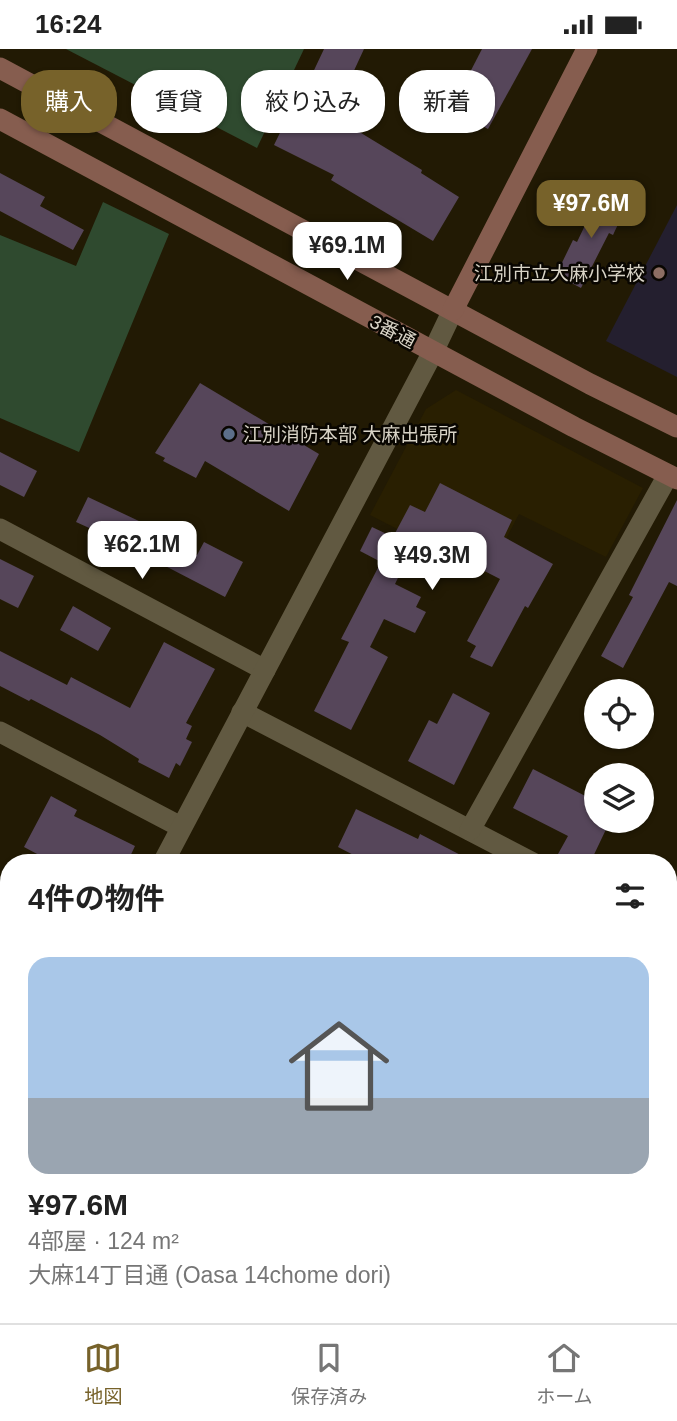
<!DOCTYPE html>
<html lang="ja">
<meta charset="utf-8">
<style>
:root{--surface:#fff;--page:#f2f2f2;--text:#222;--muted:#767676;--line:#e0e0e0;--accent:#77622a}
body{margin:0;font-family:Helvetica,"Noto Sans JP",sans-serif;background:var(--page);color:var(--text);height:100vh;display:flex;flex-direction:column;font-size:26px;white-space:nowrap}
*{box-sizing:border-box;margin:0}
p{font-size:23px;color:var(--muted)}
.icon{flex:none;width:38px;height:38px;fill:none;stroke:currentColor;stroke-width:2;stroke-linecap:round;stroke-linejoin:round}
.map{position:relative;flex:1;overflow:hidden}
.side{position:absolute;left:0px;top:805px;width:677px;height:469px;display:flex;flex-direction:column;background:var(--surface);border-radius:28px 28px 0 0;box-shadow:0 2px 5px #0004}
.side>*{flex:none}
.top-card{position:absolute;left:21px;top:21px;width:635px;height:63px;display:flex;gap:14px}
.controls{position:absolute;left:584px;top:630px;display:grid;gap:14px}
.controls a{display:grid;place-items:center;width:70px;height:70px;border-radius:50%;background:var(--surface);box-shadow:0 2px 5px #0004;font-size:35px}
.price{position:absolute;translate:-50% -60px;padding:0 16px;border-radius:14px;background:#fff;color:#222;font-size:23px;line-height:46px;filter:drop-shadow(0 2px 4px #0008)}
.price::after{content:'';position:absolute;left:50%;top:42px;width:21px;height:16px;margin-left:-10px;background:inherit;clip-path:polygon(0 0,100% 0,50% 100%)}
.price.on{background:var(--accent);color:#fff}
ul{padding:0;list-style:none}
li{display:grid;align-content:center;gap:14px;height:371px;padding:0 28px}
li+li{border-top:2px solid var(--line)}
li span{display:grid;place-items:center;height:217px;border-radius:21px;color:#555}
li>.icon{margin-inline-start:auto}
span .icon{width:126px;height:126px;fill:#fffc;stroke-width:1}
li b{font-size:30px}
h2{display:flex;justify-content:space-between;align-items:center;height:84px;padding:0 28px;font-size:30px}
.chip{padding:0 24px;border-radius:28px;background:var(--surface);box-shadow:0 2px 5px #0004;font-size:24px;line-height:63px}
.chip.on{background:var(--accent);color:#fff}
.status{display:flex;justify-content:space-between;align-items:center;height:49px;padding:0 35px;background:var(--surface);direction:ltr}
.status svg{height:19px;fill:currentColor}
.dock{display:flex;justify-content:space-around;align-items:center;height:98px;border-top:2px solid var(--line);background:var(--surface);font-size:19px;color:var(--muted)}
.dock a{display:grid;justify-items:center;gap:4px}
.dock .on{color:var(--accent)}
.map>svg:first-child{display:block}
.built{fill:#291f01}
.education{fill:#241f2f}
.green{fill:#2f4a2f}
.building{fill:#56465a}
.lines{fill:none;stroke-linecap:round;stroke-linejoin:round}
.street{stroke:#615941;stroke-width:21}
.secondary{stroke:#865d4f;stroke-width:21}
.education-dot{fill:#8d6e63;stroke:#090601;stroke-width:2.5}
.service-dot{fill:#5c6f8a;stroke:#090601;stroke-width:2.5}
.labels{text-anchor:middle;stroke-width:5;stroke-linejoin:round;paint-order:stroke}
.poi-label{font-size:19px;fill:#d8d3c6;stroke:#090601;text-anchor:end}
.street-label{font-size:19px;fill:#d8d3c6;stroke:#090601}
</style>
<div class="status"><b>16:24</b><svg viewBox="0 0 49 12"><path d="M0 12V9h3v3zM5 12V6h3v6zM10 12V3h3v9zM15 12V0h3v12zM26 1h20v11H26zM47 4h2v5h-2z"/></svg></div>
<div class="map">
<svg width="677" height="1274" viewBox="0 0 677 1274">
<rect width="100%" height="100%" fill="#221a04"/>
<polygon class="built" points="456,341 643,439 606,508 519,465 487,526 370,466 426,360"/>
<polygon class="education" points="677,156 677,328 606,292"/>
<g class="green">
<polygon points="66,0 304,0 257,99"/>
<polygon points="103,153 169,185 79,403 0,369 0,186 76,217"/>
</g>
<g class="building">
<polygon points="324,0 364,0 333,67 422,121 421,124 459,148 433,192 331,131 334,126 274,96 296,51 299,53"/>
<polygon points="482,0 532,0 488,80 451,60"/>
<polygon points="0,124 45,148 40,157 84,181 73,201 0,162"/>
<polygon points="601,143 627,156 613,186 609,184 581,239 556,226 573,191 577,193"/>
<polygon points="200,334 319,405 289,462 205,412 196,429 163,412 165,409 155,404"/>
<polygon points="0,403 37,422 24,448 0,436"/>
<polygon points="440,434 512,471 504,488 553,515 528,559 525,557 492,618 470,608 476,597 467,592 500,530 418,488 395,535 421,548 416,558 426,563 415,584 384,570 370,598 388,608 351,681 314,662 349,593 341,590 381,513 360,502 372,478 393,488 410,456 425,463"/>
<polygon points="88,448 158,481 156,485 197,506 204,493 243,513 225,548 146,507 108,491 109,488 76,473"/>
<polygon points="677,451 677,537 669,533 623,619 601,607 633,548 629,546"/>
<polygon points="0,510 34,527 18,559 0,550"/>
<polygon points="73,557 111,579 98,602 60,581"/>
<polygon points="164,593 215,620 186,674 192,677 186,690 192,693 180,717 176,714 169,729 138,713 139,710 100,686 31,650 29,652 0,637 0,602 67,636 71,628 130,659"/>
<polygon points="453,644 490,664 454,736 408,712 429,671 437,675"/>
<polygon points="533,720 597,753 597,772 610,772 590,814 574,814 558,805 568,787 513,759"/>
<polygon points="51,747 77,761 74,767 135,797 127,814 54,814 24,798"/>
<polygon points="356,760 418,790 420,785 476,814 369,814 338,798"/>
</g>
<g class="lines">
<g class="street">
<polyline points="0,480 265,621"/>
<polyline points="242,663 533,814"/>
<polyline points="0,683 181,778"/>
<polyline points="470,781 668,426"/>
<polyline points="163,814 433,303 453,261"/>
<polyline points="0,879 9,884"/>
<polyline points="668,884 677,889"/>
<polyline points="668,1132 677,1117"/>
<polyline points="0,1164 9,1147"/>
<polyline points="668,1247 677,1251"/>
</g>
<g class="secondary">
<polyline points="0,19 590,335 677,378"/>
<polyline points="0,70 574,378 677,430"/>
<polyline points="453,261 587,0"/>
</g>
</g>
<circle class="education-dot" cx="659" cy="224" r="7"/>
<circle class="service-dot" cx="229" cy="385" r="7"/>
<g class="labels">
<g class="poi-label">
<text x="645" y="231">江別市立大麻小学校</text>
<text x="243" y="392" text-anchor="start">江別消防本部 大麻出張所</text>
</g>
<g class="street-label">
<text transform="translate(393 282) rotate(28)" y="7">3番通</text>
</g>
</g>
</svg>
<div class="controls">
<a><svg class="icon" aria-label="locate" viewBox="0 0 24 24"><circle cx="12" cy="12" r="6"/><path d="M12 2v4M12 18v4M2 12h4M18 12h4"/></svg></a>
<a><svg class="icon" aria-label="layers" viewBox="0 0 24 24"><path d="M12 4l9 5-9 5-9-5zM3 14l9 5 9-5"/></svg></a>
</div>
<b class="price on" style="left:591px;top:191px">¥97.6M</b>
<b class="price" style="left:347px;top:233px">¥69.1M</b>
<b class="price" style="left:142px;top:532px">¥62.1M</b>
<b class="price" style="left:432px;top:543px">¥49.3M</b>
<div class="top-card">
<a class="chip on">購入</a>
<a class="chip">賃貸</a>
<a class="chip">絞り込み</a>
<a class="chip">新着</a>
</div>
<section class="side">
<h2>4件の物件<svg class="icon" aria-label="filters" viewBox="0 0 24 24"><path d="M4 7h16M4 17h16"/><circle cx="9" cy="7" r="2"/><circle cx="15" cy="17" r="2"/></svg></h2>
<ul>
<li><span style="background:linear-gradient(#a9c7e8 65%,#9aa5b1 0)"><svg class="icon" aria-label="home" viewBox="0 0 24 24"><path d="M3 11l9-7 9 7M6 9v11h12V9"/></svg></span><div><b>¥97.6M</b><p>4部屋 · 124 m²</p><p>大麻14丁目通 (Oasa 14chome dori)</p></div></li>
</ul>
</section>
</div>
<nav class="dock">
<a class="on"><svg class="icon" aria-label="map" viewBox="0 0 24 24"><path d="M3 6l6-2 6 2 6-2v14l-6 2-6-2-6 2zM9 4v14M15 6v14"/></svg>地図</a>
<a><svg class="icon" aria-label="saved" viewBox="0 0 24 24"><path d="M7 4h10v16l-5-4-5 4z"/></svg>保存済み</a>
<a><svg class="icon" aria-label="home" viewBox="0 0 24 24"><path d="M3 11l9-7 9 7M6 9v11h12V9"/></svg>ホーム</a>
</nav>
